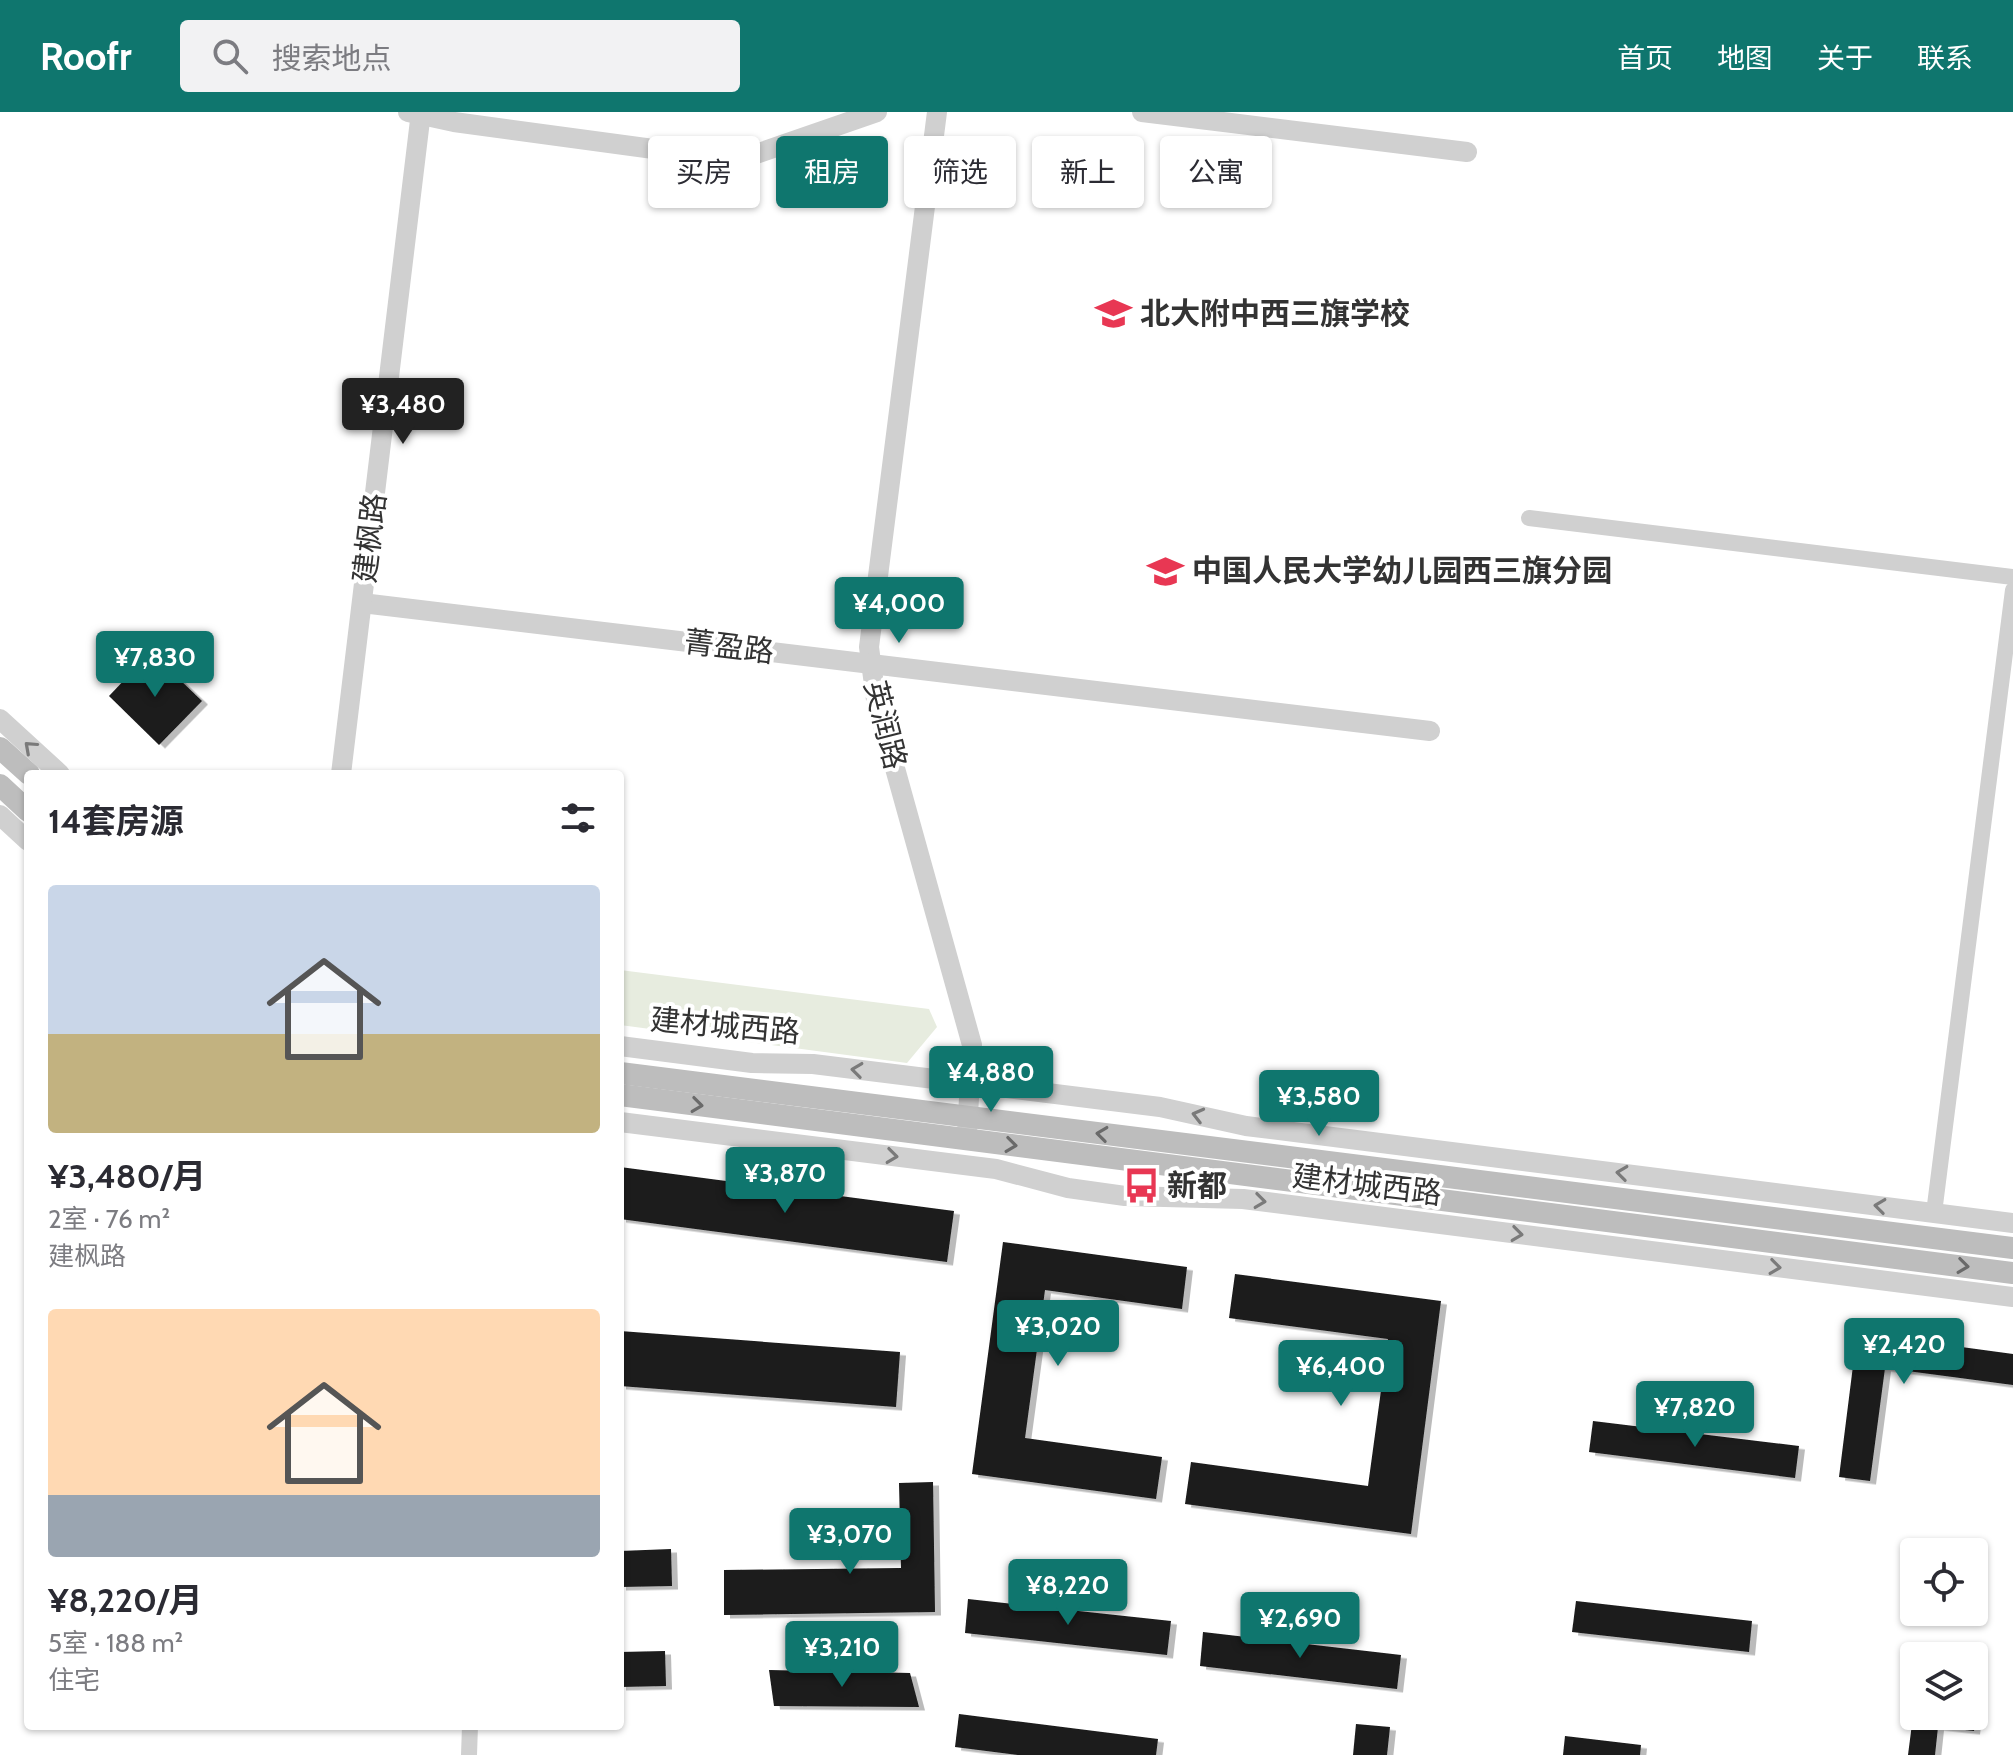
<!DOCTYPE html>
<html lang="zh">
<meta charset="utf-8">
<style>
:root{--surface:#fff;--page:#f2f2f3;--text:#2b2b33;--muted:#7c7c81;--accent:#0f766e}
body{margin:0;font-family:Cabin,"Noto Sans SC",sans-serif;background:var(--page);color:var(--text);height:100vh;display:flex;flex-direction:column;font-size:30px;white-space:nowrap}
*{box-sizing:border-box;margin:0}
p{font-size:26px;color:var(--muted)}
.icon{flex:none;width:44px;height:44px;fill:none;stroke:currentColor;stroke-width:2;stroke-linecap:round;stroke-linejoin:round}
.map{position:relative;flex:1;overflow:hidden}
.sheet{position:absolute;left:24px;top:658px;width:600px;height:960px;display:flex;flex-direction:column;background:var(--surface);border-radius:8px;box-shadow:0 2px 6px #0004}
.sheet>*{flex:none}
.banner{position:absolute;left:648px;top:24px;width:760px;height:72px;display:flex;gap:16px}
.fabs{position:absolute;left:1900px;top:1426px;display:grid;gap:16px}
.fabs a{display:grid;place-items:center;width:88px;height:88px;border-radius:8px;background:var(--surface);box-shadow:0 2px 6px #0004;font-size:40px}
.price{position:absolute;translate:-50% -68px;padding:0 18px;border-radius:8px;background:var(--accent);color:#fff;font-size:26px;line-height:52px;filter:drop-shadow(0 2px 4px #0008)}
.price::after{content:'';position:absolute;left:50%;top:48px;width:24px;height:18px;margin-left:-12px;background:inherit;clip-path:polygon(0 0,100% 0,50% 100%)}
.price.selected{background:#222;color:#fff}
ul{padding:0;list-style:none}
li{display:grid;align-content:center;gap:16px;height:424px;padding:0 24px}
li span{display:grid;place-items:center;height:248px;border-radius:8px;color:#555}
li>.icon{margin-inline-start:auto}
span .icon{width:144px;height:144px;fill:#fffc;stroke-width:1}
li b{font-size:34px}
h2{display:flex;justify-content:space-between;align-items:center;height:96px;padding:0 24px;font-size:34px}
.chip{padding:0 28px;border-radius:8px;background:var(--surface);box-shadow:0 2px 6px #0004;font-size:28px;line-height:72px}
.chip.selected{background:var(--accent);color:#fff}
header{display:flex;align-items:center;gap:48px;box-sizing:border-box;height:112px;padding:0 40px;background:var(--accent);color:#fff}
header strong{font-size:38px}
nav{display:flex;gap:44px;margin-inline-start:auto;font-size:28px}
.search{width:560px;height:72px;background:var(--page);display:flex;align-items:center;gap:20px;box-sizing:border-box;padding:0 28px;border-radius:8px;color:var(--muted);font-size:30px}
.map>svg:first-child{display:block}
.green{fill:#e7ecdf}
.building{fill:#1a1a1a;filter:url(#shadow)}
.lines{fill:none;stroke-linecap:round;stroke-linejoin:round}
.minor{stroke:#d0d0d0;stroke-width:16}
.tertiary{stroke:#d0d0d0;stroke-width:20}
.secondary{stroke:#bdbdbd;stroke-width:22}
.oneway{stroke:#7a7a7a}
.oneway2{stroke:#6a6a6a}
.labels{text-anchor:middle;stroke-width:8;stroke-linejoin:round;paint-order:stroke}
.poi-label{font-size:30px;font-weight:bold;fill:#333;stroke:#fff;text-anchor:start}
.street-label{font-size:30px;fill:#333;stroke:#fff}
</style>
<header>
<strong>Roofr</strong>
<div class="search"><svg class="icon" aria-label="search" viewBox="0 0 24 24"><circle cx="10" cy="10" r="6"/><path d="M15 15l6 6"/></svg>搜索地点</div>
<nav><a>首页</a><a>地图</a><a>关于</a><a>联系</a></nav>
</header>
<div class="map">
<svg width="2013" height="1643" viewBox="0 0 2013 1643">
<defs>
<filter id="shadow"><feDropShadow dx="6" dy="3.5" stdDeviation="0" flood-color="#0004"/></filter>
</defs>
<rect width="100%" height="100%" fill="#fff"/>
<polygon class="green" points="620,858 929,897 937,915 907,951 620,913"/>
<g class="building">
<polygon points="151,540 202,589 159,633 109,584"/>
<polygon points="620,1055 954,1099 947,1150 620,1107"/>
<polygon points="1003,1130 1187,1155 1182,1197 1045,1178 1025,1326 1162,1345 1156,1387 972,1362"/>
<polygon points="1235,1162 1441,1189 1411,1422 1185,1392 1191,1350 1368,1374 1388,1227 1229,1206"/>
<polygon points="620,1219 900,1240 896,1295 620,1274"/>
<polygon points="1873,1223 2013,1242 2013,1273 1885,1256 1870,1369 1839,1365 1855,1238"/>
<polygon points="1593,1309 1799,1334 1795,1366 1589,1340"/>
<polygon points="933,1370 935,1500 724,1503 724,1458 901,1456 899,1371"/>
<polygon points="671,1437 672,1474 620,1475 620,1439"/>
<polygon points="968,1487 1171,1509 1167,1543 965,1521"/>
<polygon points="1576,1489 1752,1509 1749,1540 1572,1520"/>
<polygon points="1203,1520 1401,1543 1397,1577 1200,1554"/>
<polygon points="665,1539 666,1574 620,1575 620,1540"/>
<polygon points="769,1558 910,1561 919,1595 774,1594"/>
<polygon points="959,1602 1158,1627 1156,1643 1018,1643 955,1635"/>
<polygon points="1913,1604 1976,1604 1974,1619 1938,1615 1935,1643 1908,1643"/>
<polygon points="1356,1612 1390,1615 1387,1643 1353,1643"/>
<polygon points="1565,1624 1641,1633 1640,1643 1563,1643"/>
</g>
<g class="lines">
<g class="minor">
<polyline points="1529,406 2013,465"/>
<polyline points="1934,1101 2013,478"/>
<polyline points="469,1643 470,1614"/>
</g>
<g class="tertiary">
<polyline points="408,0 454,10 720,46 756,42 877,0"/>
<polyline points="937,0 869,535 876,588 972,933 967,1021"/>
<polyline points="1142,0 1467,40"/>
<polyline points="362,491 1430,619"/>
<polyline points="0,607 60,662"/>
<polyline points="341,662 421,0"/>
<polyline points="0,703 28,729"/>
<polyline points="620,934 752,951 813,952 1160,995 1246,1014 2013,1111"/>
<polyline points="620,1010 996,1057 1068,1076 1125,1084 1243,1087 2013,1185"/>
</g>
<g class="secondary">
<polyline points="0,636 29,662"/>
<polyline points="0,673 28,699"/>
<polyline points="620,961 2013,1136"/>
<polyline points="620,983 2013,1161"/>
</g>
</g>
<defs><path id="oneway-chevron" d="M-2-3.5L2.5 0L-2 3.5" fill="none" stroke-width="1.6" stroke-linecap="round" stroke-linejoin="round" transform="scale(2)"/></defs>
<g class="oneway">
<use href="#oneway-chevron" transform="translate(30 635) rotate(-138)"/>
<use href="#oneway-chevron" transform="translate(857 958) rotate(-173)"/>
<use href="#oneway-chevron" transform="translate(1198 1003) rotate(-166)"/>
<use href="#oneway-chevron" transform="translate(892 1044) rotate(7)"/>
<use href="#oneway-chevron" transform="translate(1622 1061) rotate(-173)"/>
<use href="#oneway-chevron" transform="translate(1260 1089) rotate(7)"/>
<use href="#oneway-chevron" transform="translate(1880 1094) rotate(-173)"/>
<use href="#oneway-chevron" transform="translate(1517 1122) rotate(7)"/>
<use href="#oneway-chevron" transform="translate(1775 1155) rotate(7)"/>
</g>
<g class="oneway2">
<use href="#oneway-chevron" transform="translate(697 993) rotate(7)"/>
<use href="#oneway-chevron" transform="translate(1102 1022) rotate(-173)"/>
<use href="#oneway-chevron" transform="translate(1011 1033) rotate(7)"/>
<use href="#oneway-chevron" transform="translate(1963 1154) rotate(7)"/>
</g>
<defs>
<symbol id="school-bare" viewBox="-9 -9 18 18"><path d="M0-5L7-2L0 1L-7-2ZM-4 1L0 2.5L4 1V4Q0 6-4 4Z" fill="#e83753" stroke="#fff" stroke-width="2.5" paint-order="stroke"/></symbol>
<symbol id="bus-bare" viewBox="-9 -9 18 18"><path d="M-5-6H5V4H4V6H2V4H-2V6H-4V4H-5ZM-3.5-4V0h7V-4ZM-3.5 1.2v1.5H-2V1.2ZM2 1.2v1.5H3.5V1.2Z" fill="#e83753" stroke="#fff" stroke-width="2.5" paint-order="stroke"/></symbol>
</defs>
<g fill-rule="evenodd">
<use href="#school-bare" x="1088" y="176" width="51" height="51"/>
<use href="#school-bare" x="1140" y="434" width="51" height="51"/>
<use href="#bus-bare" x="1116" y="1048" width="51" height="51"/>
</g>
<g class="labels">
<g class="poi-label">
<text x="1140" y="212">北大附中西三旗学校</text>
<text x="1192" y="469">中国人民大学幼儿园西三旗分园</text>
<text x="1167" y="1084">新都</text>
</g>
<g class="street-label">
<text transform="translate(370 426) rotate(-83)" y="10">建枫路</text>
<text transform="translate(729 535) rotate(7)" y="10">菁盈路</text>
<text transform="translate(885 613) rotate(76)" y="10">英润路</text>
<text transform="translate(725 914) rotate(5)" y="10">建材城西路</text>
<text transform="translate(1367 1073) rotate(7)" y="10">建材城西路</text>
</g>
</g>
</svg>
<div class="fabs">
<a><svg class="icon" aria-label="locate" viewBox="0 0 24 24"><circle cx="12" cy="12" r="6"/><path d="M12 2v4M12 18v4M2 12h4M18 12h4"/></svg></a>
<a><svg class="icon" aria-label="layers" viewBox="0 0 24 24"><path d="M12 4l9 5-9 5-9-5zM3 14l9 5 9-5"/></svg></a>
</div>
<b class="price selected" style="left:403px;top:334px">¥3,480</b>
<b class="price" style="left:899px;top:533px">¥4,000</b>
<b class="price" style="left:155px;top:587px">¥7,830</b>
<b class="price" style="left:991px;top:1002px">¥4,880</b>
<b class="price" style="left:1319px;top:1026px">¥3,580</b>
<b class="price" style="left:785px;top:1103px">¥3,870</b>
<b class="price" style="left:1058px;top:1256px">¥3,020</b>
<b class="price" style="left:1904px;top:1274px">¥2,420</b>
<b class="price" style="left:1341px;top:1296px">¥6,400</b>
<b class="price" style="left:1695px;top:1337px">¥7,820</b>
<b class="price" style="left:850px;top:1464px">¥3,070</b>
<b class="price" style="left:1068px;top:1515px">¥8,220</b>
<b class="price" style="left:1300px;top:1548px">¥2,690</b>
<b class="price" style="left:842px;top:1577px">¥3,210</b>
<div class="banner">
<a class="chip">买房</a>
<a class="chip selected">租房</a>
<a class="chip">筛选</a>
<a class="chip">新上</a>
<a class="chip">公寓</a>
</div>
<section class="sheet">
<h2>14套房源<svg class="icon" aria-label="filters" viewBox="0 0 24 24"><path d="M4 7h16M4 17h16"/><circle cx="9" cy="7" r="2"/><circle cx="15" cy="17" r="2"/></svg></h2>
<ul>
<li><span style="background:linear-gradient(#c9d6e8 60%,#c2b280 0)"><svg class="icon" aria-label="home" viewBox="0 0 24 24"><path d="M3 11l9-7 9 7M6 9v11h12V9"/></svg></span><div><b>¥3,480/月</b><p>2室 · 76 m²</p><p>建枫路</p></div></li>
<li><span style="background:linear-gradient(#ffd9b3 75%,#9aa5b1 0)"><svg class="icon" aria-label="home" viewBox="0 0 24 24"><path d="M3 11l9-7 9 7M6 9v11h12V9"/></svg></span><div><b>¥8,220/月</b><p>5室 · 188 m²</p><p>住宅</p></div></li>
</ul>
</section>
</div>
